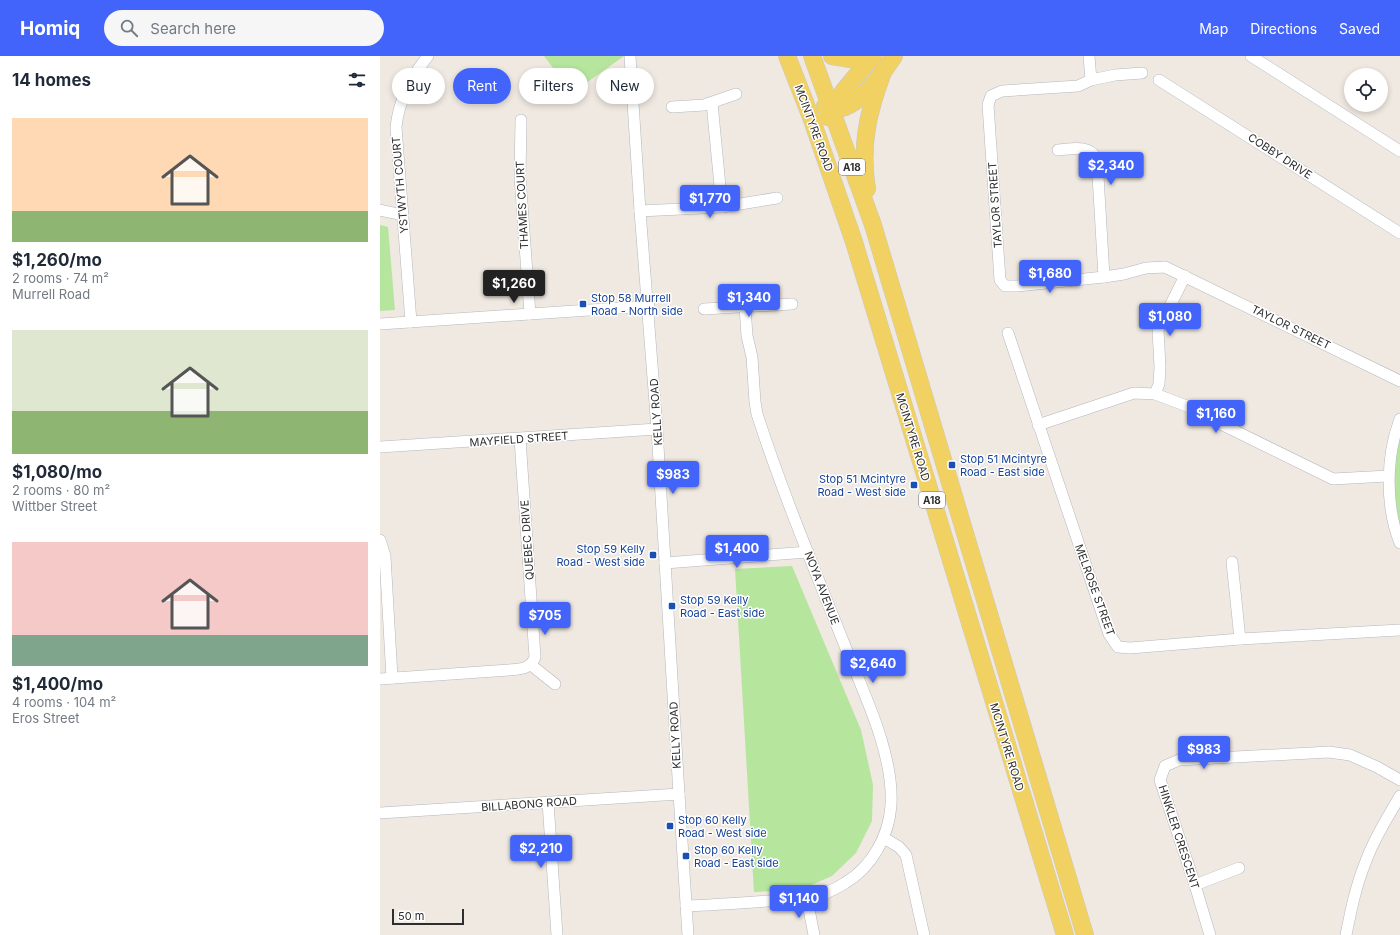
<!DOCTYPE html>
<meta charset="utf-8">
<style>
:root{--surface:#fff;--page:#f6f6f7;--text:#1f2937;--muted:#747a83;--accent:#4264fb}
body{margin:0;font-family:Inter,sans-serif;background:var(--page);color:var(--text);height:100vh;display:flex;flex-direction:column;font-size:15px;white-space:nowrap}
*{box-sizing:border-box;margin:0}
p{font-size:13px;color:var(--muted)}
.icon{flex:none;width:22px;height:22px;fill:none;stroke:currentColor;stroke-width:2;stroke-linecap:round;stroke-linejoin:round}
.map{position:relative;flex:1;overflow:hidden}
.drawer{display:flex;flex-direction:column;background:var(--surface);width:380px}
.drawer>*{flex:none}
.top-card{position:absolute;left:12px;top:12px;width:380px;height:36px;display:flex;gap:8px}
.buttons{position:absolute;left:964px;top:12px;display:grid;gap:8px}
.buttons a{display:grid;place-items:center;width:44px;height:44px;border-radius:50%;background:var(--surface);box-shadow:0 2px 6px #0003;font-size:20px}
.scale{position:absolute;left:12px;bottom:10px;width:72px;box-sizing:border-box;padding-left:4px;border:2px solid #2e2e2e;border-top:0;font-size:11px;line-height:14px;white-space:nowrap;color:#2e2e2e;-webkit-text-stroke:3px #fff;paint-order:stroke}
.price{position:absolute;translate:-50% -34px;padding:0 9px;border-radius:4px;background:var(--accent);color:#fff;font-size:13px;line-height:26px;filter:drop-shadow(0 1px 2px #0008)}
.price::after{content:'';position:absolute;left:50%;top:24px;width:12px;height:9px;margin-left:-6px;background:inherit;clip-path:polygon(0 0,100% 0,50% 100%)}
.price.selected{background:#222;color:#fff}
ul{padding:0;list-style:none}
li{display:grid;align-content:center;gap:8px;height:212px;padding:0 12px}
li span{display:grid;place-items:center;height:124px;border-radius:0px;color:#555}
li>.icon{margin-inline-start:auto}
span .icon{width:72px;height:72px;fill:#fffc;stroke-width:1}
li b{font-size:17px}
h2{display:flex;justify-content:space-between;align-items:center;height:48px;padding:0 12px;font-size:17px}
.tag{padding:0 14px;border-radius:18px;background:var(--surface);box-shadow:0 2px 6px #0003;font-size:14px;line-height:36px}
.tag.selected{background:var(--accent);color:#fff}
header{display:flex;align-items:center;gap:24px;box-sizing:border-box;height:56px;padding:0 20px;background:var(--accent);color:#fff}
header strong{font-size:19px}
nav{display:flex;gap:22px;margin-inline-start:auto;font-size:14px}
.search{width:280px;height:36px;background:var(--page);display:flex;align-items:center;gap:10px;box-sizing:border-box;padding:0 14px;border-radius:22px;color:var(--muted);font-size:15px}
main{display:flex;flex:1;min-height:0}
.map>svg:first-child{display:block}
.green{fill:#b6e59e}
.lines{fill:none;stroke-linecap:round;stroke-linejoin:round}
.minor-casing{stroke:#b4b7c1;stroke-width:12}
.primary-casing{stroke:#c9c9c9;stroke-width:18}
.minor{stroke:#fff;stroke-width:11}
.primary{stroke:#f2d163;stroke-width:17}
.transit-dot{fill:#1a4fb4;stroke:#fff;stroke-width:1.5}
.labels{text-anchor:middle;stroke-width:3;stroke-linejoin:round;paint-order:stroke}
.shield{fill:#fff;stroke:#6d6d6d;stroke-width:1}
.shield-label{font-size:10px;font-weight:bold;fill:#2e2e2e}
.street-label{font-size:11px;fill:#2e2e2e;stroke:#fff}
.transit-label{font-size:11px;fill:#164399;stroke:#fff;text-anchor:start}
</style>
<header>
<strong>Homiq</strong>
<div class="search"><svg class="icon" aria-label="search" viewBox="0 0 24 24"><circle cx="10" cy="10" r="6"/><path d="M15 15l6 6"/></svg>Search here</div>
<nav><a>Map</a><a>Directions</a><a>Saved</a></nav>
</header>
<main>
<section class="drawer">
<h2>14 homes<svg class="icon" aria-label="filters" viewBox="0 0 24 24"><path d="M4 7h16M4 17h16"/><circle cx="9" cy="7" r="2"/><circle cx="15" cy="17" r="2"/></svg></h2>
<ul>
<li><span style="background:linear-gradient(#ffd9b3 75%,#8fb573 0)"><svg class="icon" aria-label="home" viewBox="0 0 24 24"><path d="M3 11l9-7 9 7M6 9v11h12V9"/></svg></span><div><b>$1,260/mo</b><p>2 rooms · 74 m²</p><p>Murrell Road</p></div></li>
<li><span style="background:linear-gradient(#dfe7d0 65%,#8fb573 0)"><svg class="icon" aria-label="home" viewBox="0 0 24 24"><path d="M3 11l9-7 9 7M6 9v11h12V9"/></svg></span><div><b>$1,080/mo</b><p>2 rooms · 80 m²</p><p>Wittber Street</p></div></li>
<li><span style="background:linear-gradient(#f6c9c9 75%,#7fa58c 0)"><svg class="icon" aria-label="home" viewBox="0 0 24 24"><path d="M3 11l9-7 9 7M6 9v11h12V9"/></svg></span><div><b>$1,400/mo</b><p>4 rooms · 104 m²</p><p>Eros Street</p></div></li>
</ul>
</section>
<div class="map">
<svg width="1020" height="879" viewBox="0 0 1020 879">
<rect width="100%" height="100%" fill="#efe9e1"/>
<g class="green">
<polygon points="164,0 244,0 192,37"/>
<polygon points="0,169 8,171 15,254 0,255"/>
<polygon points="1020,363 1020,485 1012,455 1016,373"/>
<polygon points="412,510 481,674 493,729 492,765 476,797 452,820 422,833 374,836 355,513"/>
</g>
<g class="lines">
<defs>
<g id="minor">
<polyline points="250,0 260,155 277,373 299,738 308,879"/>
<polyline points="709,0 711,24"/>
<polyline points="871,0 1020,95"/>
<polyline points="762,17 735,19 711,24 698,30 622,35 611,40 608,49 620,224 625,230 637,230 724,221 744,218 766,212 785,211 1020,325"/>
<polyline points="779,24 1020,177"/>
<polyline points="332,47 342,151"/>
<polyline points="292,51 324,49 356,38"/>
<polyline points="141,64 140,121 150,258"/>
<path d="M678 94C692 93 709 88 717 103L724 221"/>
<polyline points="0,154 23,159"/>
<polyline points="260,155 342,151 397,142"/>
<polyline points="324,253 412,248"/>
<path d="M31 266 16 71C19 43 31 21 48 0"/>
<polyline points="0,268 269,250"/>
<polyline points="628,277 729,578 738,591 750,592 860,583 1020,574"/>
<polyline points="775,338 779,328 780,311 778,274 805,220"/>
<path d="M1020 363C1006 400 1005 450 1020 487"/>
<polyline points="658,369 754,337 775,338 812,352 837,366 953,423 1008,420"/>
<polyline points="0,391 277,373"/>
<polyline points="0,484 5,500 12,622"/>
<polyline points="852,506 860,583"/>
<polyline points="285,507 428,496"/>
<polyline points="151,609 175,628"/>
<path d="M0 623 129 614C140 613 151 613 155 601L140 383"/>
<polyline points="168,746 177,879"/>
<polyline points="0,757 299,738"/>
<polyline points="504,782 519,791 526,799 544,879"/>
<polyline points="815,829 859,812"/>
<polyline points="427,843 434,879"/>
<path d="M306 850C333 849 360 847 387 845 400 844 414 845 427 843 440 840 454 834 465 827 492 811 509 780 511 749 514 696 482 634 463 585 433 510 402 435 377 358L375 346 372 301 367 280 365 251"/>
<polyline points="830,879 815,829 780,724 785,710 799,704 949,696 970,699 997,711 1020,724"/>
<path d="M966 879C971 854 976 829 986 805 994 782 1008 761 1020 740"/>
</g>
<g id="primary">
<polyline points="407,0 432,64 474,186 685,879"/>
<polyline points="432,0 493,169 705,879"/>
<polyline points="452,0 470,3 492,1"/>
<path d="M445 50C472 64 502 18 514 0"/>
<path d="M448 61C453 44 481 15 493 0"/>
<path d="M487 133C480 90 488 56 503 16"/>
</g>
</defs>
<use href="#minor" class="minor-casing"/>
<use href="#primary" class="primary-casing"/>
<use href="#minor" class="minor"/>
<use href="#primary" class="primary"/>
</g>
<g class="transit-dot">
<rect x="199" y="244" width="8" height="8" rx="2"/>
<rect x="568" y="405" width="8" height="8" rx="2"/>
<rect x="530" y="425" width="8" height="8" rx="2"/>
<rect x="269" y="495" width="8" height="8" rx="2"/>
<rect x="288" y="546" width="8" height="8" rx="2"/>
<rect x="286" y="766" width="8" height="8" rx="2"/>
<rect x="302" y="796" width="8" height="8" rx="2"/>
</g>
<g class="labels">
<g class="shield">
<rect x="459" y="103" width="26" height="16" rx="3"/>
<rect x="539" y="436" width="26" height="16" rx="3"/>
</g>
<g class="shield-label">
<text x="472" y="115">A18</text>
<text x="552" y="448">A18</text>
</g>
<g class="street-label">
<text transform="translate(434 72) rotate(70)" y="4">MCINTYRE ROAD</text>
<text transform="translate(900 100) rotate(33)" y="4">COBBY DRIVE</text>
<text transform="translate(20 129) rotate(-95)" y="4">YSTWYTH COURT</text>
<text transform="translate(142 149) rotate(-93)" y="4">THAMES COURT</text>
<text transform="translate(615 149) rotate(-94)" y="4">TAYLOR STREET</text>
<text transform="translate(911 271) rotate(26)" y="4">TAYLOR STREET</text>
<text transform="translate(276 356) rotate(-94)" y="4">KELLY ROAD</text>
<text transform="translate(533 381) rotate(73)" y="4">MCINTYRE ROAD</text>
<text transform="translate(139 383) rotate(-4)" y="4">MAYFIELD STREET</text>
<text transform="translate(147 484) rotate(-94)" y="4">QUEBEC DRIVE</text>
<text transform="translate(442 532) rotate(69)" y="4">NOYA AVENUE</text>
<text transform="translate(715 534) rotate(70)" y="4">MELROSE STREET</text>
<text transform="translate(295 679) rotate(-93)" y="4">KELLY ROAD</text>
<text transform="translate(627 691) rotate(73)" y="4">MCINTYRE ROAD</text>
<text transform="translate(149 748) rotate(-4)" y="4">BILLABONG ROAD</text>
<text transform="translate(799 781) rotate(72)" y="4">HINKLER CRESCENT</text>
</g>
<g class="transit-label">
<text x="211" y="246">Stop 58 Murrell<tspan x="211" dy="13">Road - North side</tspan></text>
<text x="580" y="407">Stop 51 Mcintyre<tspan x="580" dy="13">Road - East side</tspan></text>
<text x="526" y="427" text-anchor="end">Stop 51 Mcintyre<tspan x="526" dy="13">Road - West side</tspan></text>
<text x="265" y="497" text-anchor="end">Stop 59 Kelly<tspan x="265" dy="13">Road - West side</tspan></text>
<text x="300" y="548">Stop 59 Kelly<tspan x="300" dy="13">Road - East side</tspan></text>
<text x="298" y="768">Stop 60 Kelly<tspan x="298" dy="13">Road - West side</tspan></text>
<text x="314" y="798">Stop 60 Kelly<tspan x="314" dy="13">Road - East side</tspan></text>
</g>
</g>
</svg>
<div class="buttons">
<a><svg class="icon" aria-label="locate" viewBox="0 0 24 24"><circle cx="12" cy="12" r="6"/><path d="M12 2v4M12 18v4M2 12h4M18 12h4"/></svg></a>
</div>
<div class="scale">50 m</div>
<b class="price" style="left:731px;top:130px">$2,340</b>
<b class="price" style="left:330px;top:163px">$1,770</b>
<b class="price" style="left:670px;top:238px">$1,680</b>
<b class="price selected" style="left:134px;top:248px">$1,260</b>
<b class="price" style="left:369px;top:262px">$1,340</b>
<b class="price" style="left:790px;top:281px">$1,080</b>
<b class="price" style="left:836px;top:378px">$1,160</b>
<b class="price" style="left:293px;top:439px">$983</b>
<b class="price" style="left:357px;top:513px">$1,400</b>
<b class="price" style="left:165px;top:580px">$705</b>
<b class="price" style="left:493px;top:628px">$2,640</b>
<b class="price" style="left:824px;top:714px">$983</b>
<b class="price" style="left:161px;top:813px">$2,210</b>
<b class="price" style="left:419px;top:863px">$1,140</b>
<div class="top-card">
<a class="tag">Buy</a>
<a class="tag selected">Rent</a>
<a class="tag">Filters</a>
<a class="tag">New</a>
</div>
</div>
</main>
